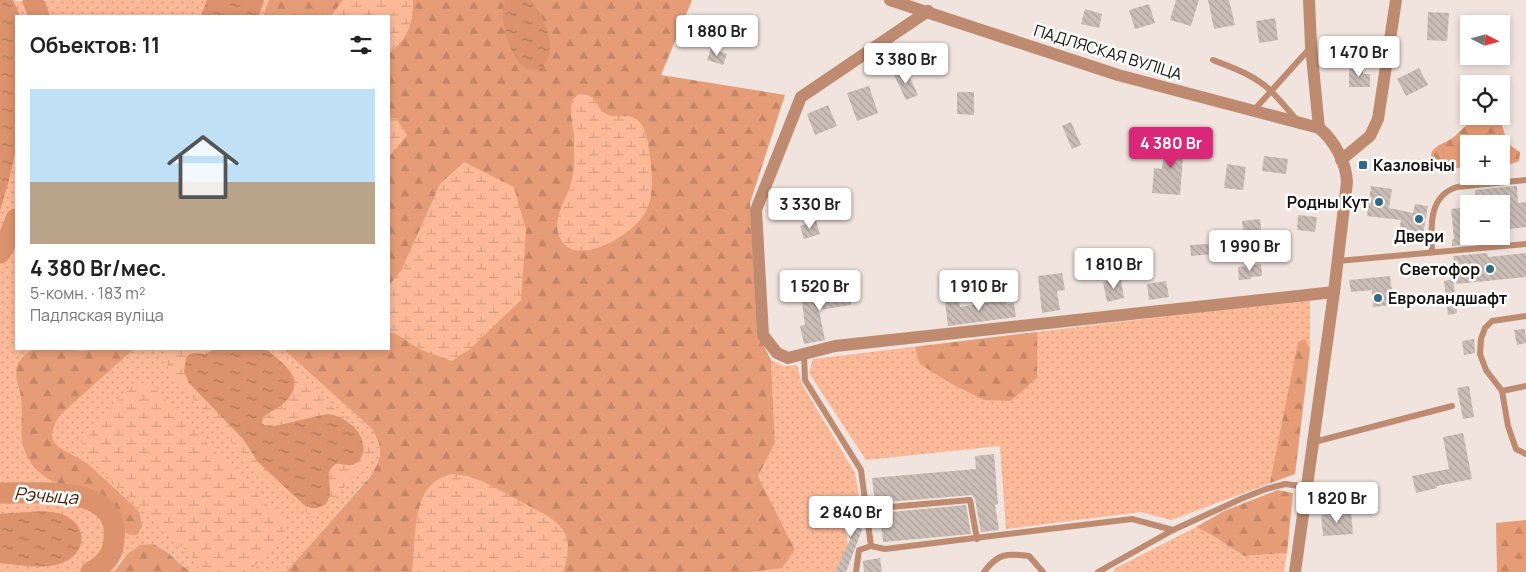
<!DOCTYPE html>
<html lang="ru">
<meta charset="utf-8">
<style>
:root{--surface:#fff;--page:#f2f2f2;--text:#222;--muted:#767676;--line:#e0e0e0;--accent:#db2777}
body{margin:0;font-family:Manrope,sans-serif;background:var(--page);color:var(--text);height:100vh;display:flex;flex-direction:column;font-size:19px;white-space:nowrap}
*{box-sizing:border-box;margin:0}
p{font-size:16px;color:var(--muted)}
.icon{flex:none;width:28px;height:28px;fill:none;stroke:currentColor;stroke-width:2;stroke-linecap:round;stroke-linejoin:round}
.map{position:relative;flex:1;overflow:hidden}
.details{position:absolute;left:15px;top:15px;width:375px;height:335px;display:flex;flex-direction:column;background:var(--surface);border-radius:0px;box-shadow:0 2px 8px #0003}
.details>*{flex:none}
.needle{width:32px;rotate:96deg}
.buttons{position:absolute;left:1460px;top:15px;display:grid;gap:10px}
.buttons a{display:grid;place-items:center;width:50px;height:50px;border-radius:0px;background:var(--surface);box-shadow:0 2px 8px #0003;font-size:25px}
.price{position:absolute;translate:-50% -42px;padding:0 11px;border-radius:5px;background:#fff;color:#222;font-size:16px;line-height:32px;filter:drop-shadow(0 1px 2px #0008)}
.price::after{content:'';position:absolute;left:50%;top:30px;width:15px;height:11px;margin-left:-8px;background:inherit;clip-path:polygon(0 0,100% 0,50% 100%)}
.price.active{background:var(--accent);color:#fff}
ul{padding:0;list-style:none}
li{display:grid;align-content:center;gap:10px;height:265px;padding:0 15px}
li+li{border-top:1px solid var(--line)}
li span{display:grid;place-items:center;height:155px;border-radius:0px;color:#555}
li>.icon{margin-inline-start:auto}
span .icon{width:90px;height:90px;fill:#fffc;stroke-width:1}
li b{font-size:21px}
h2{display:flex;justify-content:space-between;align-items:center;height:60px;padding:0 15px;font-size:21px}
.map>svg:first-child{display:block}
.grass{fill:url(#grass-dots)}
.forest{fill:url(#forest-firs)}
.wetland{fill:url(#wetland-marsh)}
.water{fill:url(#water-ripples)}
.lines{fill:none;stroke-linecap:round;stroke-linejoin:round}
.river{stroke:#db926d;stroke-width:21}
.building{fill:url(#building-back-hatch)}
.service{stroke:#be8b71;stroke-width:6}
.minor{stroke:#be8b71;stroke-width:12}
.poi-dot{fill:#306b83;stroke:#fff;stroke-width:2}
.labels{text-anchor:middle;stroke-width:5;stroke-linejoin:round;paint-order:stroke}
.street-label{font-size:16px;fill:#15110f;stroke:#fff}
.poi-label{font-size:16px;font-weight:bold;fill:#15110f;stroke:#fff;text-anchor:start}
.water-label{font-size:18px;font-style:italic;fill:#481b00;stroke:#fff}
</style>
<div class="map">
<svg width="1526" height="572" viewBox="0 0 1526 572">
<defs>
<pattern id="grass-dots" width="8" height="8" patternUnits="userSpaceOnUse" patternTransform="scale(1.25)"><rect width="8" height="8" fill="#fcb998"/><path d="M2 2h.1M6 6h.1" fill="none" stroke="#d79e82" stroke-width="1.8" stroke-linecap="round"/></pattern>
<pattern id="forest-firs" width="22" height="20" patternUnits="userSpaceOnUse" patternTransform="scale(1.25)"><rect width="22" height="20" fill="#e69d77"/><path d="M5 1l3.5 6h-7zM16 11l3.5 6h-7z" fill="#c48666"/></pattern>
<pattern id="wetland-marsh" width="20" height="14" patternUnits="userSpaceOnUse" patternTransform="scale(1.25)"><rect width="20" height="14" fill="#fcb998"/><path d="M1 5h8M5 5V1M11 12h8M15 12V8" fill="none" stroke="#d79e82"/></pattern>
<pattern id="water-ripples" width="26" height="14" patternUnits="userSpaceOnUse" patternTransform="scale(1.25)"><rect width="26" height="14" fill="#db926d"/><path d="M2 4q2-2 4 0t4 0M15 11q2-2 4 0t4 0" fill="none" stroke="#b07658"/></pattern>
<pattern id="building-back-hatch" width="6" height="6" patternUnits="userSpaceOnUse" patternTransform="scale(1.25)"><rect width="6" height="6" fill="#cabdb6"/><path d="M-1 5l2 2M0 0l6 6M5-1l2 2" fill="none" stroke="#ada19b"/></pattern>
</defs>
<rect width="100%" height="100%" fill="#f1e3dd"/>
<g class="grass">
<path d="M0 0C13 0 38 3 48 0H269L263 16H16V349H283L372 429 378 437 380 447 379 459 376 468 369 477 286 572H190C173 556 156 534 131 551 124 556 117 564 114 572H0Z"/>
<polygon points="1310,299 1310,349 1295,474 1171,520 1141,512 1006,529 1000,446 866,460 809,373 813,359"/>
<polygon points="771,360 784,366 797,365 802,384 855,473 860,502 841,505 848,545 835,572 751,572 795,550 758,476 775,443"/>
<polygon points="1196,527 1210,534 1243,556 1287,553 1284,572 1114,572 1114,569"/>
</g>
<g class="forest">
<path d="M269 0H692L661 75 785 95 750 203 757 332 771 360 775 443 758 476 795 550 782 568 751 572H286L369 478C382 460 384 447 372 429L283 349H389V16H263Z"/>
<path d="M1480 116H1499L1508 144 1520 152 1519 161 1511 164 1501 165V144H1469V167L1436 170C1422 146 1441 147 1455 136 1464 128 1469 121 1480 116Z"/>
<polygon points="1037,332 1037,378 1011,401 984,400 950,383 920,364 915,347"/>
<polygon points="1305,339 1310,349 1295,474 1270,483 1298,342"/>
<path d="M35 349H68L81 351 95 349H134L62 413C36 448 67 448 89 465L136 508 140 514 142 526 138 534C119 541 117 512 106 503 84 487 54 490 34 467 15 444 24 423 21 397 20 387 14 377 17 367 19 358 27 353 35 349Z"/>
<polygon points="1278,490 1293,493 1287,553 1244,556 1210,534 1196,527 1224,511"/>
<polygon points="1526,520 1526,572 1497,572 1496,523"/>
<polygon points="153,544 166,551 190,572 114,572 127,554 140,545"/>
</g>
<g class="wetland">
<path d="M343 0H413C413 26 408 37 389 54V16H331Z"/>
<path d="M579 94C599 93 594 109 608 115 616 118 626 114 634 118 645 123 648 140 649 151 652 170 655 193 646 211 636 233 578 269 561 240 551 223 563 205 569 189 572 181 574 171 574 163 574 154 574 145 574 136 573 126 569 112 572 102 574 98 576 96 579 94Z"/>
<polygon points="389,118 396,118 407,135 389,157"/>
<polygon points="464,162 514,187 526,230 521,300 470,349 452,361 419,349 396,334 389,333 389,285 401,271 440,184"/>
<path d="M172 349H269L367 438 372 448 370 457 325 510 316 515 307 513 251 463 171 374C166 364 165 357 172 349Z"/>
<polygon points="143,383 152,386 285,523 285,531 284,535 249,572 208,572 85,454 81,441 83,435 133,386"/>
<path d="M451 474 468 476 484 482 548 516 559 525 566 535 568 545 567 559 563 572H412C416 544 411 497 437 480 441 477 447 476 451 474Z"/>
</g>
<g class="water">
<polygon points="0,0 13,0 20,16 16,16 16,148 8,184 0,210"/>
<polygon points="207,0 264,0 259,16 201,16"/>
<path d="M506 0H531C543 17 559 45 545 64 542 68 537 71 531 70 512 68 496 15 506 0Z"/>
<path d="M215 349H266C285 365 309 380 283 404 277 409 269 412 263 417L262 423 264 425 275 426 327 414C344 415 367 433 363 452 362 457 359 462 355 464 349 467 342 463 336 464 320 475 337 487 326 504 318 509 312 510 304 505L258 462 243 439 189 383 184 371 186 358 189 354 194 353 205 354Z"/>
<path d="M43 511C51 512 59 512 66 516 89 528 86 554 62 563 43 570 20 565 0 563V514Z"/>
</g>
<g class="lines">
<g class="river">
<polyline points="33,0 39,16"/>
<polyline points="0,253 8,239 16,219"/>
<path d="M0 493C34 494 121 482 114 540 113 555 105 565 91 572"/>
</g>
</g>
<g class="building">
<polygon points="1176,0 1199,0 1191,26 1170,20"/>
<polygon points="1208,0 1229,0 1235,25 1214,29"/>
<polygon points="1149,4 1155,23 1135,29 1129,10"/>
<polygon points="1085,9 1102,14 1099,28 1081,24"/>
<polygon points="1428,12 1449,13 1447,41 1427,40"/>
<polygon points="1275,18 1278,40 1259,43 1256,21"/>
<polygon points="711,49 727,54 723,65 707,60"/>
<polygon points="1363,68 1363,74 1370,74 1370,87 1349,87 1349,69"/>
<polygon points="1419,68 1428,85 1406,96 1397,79"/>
<polygon points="906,69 918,95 906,100 894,75"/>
<polygon points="869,86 878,113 857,121 847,93"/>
<polygon points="957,92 974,92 974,115 957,114"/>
<polygon points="828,105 837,126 815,135 807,114"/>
<polygon points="1071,122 1081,145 1072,149 1062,126"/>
<polygon points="1174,132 1187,133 1185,147 1184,146 1180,195 1152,193 1154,168 1162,169 1163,159 1170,160"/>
<polygon points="1264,156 1288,159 1286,174 1262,171"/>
<polygon points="1227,164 1246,167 1243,190 1224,188"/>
<polygon points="1371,186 1392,189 1389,208 1413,213 1415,204 1428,206 1423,234 1400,227 1401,220 1367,216"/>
<polygon points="1517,186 1518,203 1526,202 1526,227 1501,230 1501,202 1476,204 1475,190"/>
<polygon points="1469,207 1469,238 1486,237 1487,243 1452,246 1452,240 1454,239 1451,209"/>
<polygon points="1298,215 1317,217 1315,232 1297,230"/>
<polygon points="1260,219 1262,238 1244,239 1242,221"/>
<polygon points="816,221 820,234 804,239 800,226"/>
<polygon points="1224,243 1225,253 1191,256 1190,245"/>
<polygon points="1487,253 1488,257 1526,253 1526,277 1456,284 1453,256"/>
<polygon points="1261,264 1262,276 1251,277 1251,279 1239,280 1238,267"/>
<polygon points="1062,273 1065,290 1057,291 1060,310 1042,313 1038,276"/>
<polygon points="1390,276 1392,291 1399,290 1400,304 1373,307 1372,290 1351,292 1349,280"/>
<polygon points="1121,279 1124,298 1107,302 1103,282"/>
<polygon points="1453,279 1457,313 1448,315 1444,281"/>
<polygon points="1166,281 1169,297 1149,300 1147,284"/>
<polygon points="849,288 851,305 819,310 825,340 804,344 800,326 805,325 801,295"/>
<polygon points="1005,296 1007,304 1014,303 1016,317 948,326 945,301 959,299 960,307 990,302 990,299"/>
<polygon points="1525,329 1526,343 1517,345 1514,330"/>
<polygon points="1474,339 1475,353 1464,355 1462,341"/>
<polygon points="1469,386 1474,417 1463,419 1457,388"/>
<polygon points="1463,433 1472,479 1437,486 1437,488 1416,493 1412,476 1449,469 1443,437"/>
<polygon points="994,454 998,504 995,505 999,530 981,532 975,499 972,495 875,503 872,478 976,469 975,456"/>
<polygon points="966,505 971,534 883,542 880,513"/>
<polygon points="858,508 862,530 846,572 835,572 850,540 844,510"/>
<polygon points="1351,512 1353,534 1323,536 1321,515"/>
<polygon points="880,558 882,572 864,572 863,561"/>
</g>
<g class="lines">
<g class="service">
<path d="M1213 60C1234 68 1256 76 1272 92 1281 101 1288 110 1296 119"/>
<polyline points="1254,110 1311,47"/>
<path d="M1432 252C1431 227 1428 196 1457 187L1526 180"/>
<polyline points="1338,261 1526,244"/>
<polyline points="1526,316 1492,321 1485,328 1481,339 1480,354 1486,370 1502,391 1508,426 1516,449 1526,454"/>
<polyline points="804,355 805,380 861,470 871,546 859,550 856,572"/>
<polyline points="1502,391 1526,386"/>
<polyline points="1314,442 1452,406"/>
<polyline points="867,509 970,500 977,539"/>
<polyline points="871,546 885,549 1132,519 1173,530"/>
<path d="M984 572C998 553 1007 553 1029 556L1043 572"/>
<polyline points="1098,572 1173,530 1243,498 1266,489 1285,484 1308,487"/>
</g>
<g class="minor">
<polyline points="890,0 1118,75 1319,128"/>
<polyline points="928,11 801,97 756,210 763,335 777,353 788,358 835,346 1334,292"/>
<polyline points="1341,160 1370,136 1378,119 1396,0"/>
<path d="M1295 572 1334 292 1347 182C1346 162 1334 140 1319 128L1311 46 1309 0"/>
</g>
</g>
<g class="poi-dot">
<rect x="1358" y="160" width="10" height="10" rx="2.5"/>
<circle cx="1379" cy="202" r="5"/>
<circle cx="1419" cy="219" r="5"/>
<circle cx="1490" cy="269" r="5"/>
<circle cx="1378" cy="298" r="5"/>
</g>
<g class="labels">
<g class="street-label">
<text transform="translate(1108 52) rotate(17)" y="6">ПАДЛЯСКАЯ ВУЛІЦА</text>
</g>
<g class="poi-label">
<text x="1373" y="171">Казловічы</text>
<text x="1369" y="208" text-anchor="end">Родны Кут</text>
<text x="1419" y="242" text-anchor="middle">Двери</text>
<text x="1480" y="275" text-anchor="end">Светофор</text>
<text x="1388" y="304">Евроландшафт</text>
</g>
<g class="water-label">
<text transform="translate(46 496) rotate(4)" y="6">Рэчыца</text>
</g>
</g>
</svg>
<div class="buttons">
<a><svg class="needle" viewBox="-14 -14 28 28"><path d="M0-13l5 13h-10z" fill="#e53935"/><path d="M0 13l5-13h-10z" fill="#767676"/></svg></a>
<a><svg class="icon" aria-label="locate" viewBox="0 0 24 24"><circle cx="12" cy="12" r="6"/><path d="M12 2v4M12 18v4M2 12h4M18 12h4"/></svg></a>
<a>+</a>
<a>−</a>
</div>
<b class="price" style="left:717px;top:57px">1 880 Br</b>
<b class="price" style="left:1359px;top:78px">1 470 Br</b>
<b class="price" style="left:906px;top:85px">3 380 Br</b>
<b class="price active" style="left:1171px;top:169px">4 380 Br</b>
<b class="price" style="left:810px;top:230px">3 330 Br</b>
<b class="price" style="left:1250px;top:272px">1 990 Br</b>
<b class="price" style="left:1114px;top:290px">1 810 Br</b>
<b class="price" style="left:820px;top:312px">1 520 Br</b>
<b class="price" style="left:979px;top:312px">1 910 Br</b>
<b class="price" style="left:1337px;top:524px">1 820 Br</b>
<b class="price" style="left:851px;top:538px">2 840 Br</b>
<section class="details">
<h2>Объектов: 11<svg class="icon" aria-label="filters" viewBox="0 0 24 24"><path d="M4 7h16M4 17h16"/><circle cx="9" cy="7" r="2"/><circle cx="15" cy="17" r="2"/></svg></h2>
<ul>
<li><span style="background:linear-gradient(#bfe0f5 60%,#b9a48a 0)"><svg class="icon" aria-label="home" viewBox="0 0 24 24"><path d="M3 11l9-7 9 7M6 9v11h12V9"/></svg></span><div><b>4 380 Br/мес.</b><p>5-комн. · 183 m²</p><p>Падляская вуліца</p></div></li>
</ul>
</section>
</div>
